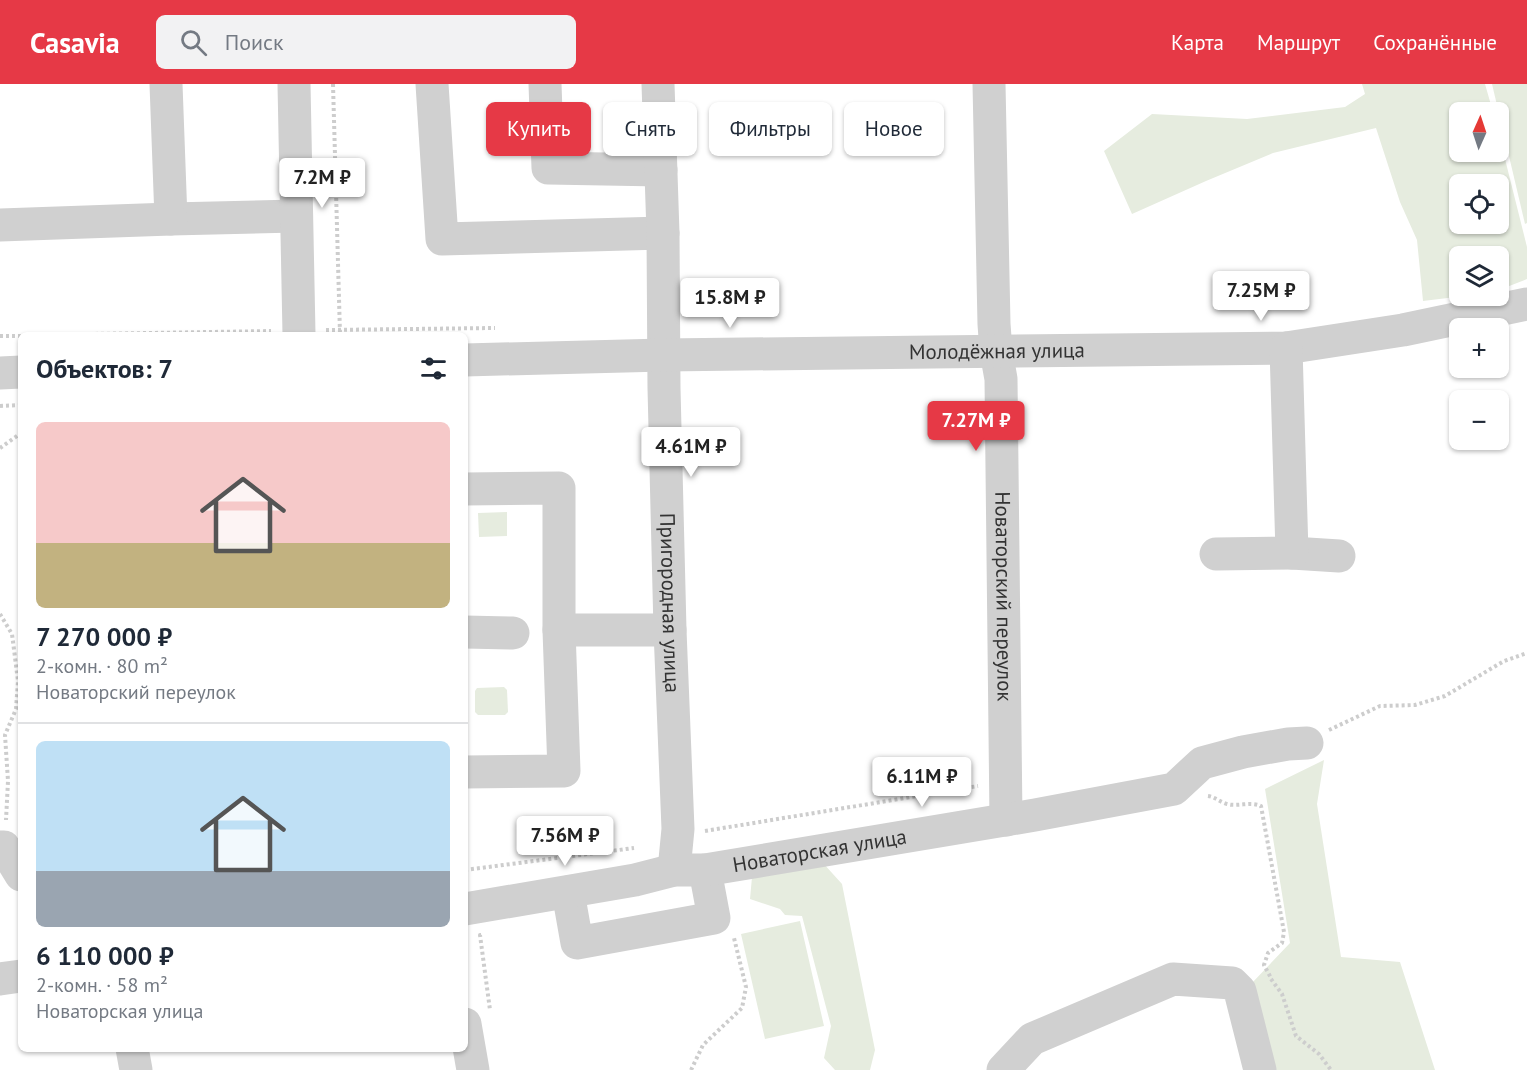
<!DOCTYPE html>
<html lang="ru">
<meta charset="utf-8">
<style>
:root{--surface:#fff;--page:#f2f2f3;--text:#1f2937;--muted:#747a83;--line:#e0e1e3;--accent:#e63946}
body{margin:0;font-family:"PT Sans",sans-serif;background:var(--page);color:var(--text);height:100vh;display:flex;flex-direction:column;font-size:22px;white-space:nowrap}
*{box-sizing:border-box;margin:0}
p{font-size:20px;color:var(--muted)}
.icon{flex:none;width:33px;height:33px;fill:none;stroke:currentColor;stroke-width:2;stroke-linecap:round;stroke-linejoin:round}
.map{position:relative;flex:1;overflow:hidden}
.panel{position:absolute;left:18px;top:248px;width:450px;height:720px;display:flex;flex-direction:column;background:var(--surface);border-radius:9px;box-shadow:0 2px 4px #0004}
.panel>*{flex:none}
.banner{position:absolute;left:486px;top:18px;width:570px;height:54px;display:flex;gap:12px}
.needle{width:39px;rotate:3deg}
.controls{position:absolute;left:1449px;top:18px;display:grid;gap:12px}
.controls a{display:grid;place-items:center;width:60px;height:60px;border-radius:9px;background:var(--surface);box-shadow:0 2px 4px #0004;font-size:30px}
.price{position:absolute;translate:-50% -51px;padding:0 14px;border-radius:6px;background:#fff;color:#222;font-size:20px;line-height:39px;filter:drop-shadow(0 2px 3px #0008)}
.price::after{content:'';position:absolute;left:50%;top:36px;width:18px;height:14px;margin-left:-9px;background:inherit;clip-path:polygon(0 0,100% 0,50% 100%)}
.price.selected{background:var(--accent);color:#fff}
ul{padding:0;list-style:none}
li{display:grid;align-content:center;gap:12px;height:318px;padding:0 18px}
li+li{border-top:2px solid var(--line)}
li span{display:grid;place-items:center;height:186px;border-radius:9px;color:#555}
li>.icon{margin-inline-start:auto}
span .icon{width:108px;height:108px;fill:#fffc;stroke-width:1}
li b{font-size:26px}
h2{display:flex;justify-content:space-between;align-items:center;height:72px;padding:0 18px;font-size:26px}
.tag{padding:0 21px;border-radius:9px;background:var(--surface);box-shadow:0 2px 4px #0004;font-size:21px;line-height:54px}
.tag.selected{background:var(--accent);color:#fff}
header{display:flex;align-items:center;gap:36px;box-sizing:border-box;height:84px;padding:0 30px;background:var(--accent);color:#fff}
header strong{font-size:28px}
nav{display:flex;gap:33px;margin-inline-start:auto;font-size:21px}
.search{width:420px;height:54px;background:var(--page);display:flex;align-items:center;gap:15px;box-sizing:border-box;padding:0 21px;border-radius:9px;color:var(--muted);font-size:22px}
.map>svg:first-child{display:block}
.green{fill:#e6ecdf;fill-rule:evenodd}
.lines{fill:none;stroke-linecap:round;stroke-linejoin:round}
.path{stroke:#cdcdcd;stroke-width:4;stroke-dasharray:3 3;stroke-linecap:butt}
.minor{stroke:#d0d0d0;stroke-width:33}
.labels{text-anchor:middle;stroke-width:6;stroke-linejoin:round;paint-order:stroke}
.street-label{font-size:21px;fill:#333;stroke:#fff}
</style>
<header>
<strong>Casavia</strong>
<div class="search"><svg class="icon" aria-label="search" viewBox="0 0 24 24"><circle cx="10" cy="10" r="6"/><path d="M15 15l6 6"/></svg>Поиск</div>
<nav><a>Карта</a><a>Маршрут</a><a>Сохранённые</a></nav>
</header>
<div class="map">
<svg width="1527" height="986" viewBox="0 0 1527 986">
<rect width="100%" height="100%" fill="#fff"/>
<g class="green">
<path d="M1362 0H1485L1493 28H1460V68H1498L1499 51 1527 163V195L1499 206 1498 172H1460V212H1464L1423 217 1417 156 1400 118 1376 44 1273 69 1206 97 1132 130 1104 67 1152 30 1247 35 1345 23 1365 10ZM1498 100V140H1460V100Z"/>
<polygon points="1492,0 1527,0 1527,139 1525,140"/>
<polygon points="507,428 507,452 479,453 478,429"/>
<polygon points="504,603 507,606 508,628 505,631 478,631 475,628 475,607 477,604"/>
<polygon points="1324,676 1317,720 1341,873 1400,878 1435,986 1257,986 1251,900 1290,859 1265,705"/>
<polygon points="823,779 842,800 875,966 870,986 835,986 824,974 831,942 802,832 785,831 780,825 750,815 752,793"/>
<polygon points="800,837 824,942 765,955 741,850"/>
</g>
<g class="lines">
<g class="path">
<polyline points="333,0 340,250"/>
<polyline points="326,246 495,244"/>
<polyline points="89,250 271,247"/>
<polyline points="0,252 21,252"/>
<polyline points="0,322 21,321"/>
<polyline points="0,364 21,349"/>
<polyline points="0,530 12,550 18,597 16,625 5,651 8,697 6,736"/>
<polyline points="1329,646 1380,622 1415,621 1445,612 1504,577 1527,569"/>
<path d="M1208 712C1215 713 1220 718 1227 720 1238 723 1250 717 1261 722L1284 848 1282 859 1268 869 1264 881 1271 894"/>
<polyline points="705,747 978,702"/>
<polyline points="465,786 634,764"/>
<polyline points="481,851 480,851 490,926"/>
<polyline points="1271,895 1282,910 1296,952 1319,970 1331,986"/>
<polyline points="691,986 703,961 742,924 746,903 734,854"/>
</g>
<g class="minor">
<polyline points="166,0 171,135 296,132"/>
<polyline points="294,0 299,250"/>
<polyline points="432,0 442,155 663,149"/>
<polyline points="545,0 548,84 661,86"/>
<path id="s1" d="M658 0 663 149 664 304 670 546 678 745 674 786"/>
<path id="s2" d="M989 0 994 240 996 267 1001 295 1006 736"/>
<polyline points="0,141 171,135"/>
<path id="s3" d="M465 276 664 271 1286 264 1403 246 1527 220"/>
<polyline points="0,289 21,288"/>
<polyline points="465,405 559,404 559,546 564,687 465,688"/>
<polyline points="1292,469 1339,472"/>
<polyline points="1216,470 1292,469 1286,264"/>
<polyline points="559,546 670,546"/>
<polyline points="465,548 513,549"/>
<polyline points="0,763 4,763 21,791"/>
<polyline points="568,808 577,859 714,834 705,786"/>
<path id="s4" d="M465 825 635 796 674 786H705L1035 731 1174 705 1202 679 1243 668 1288 660 1307 659"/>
<polyline points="0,895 21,892"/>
<polyline points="465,940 473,986"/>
<polyline points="132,964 136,986"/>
<polyline points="1003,986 1032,955 1173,895 1232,899 1240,907 1260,986"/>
</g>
</g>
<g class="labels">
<g class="street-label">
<text dy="7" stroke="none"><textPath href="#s3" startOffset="532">Молодёжная улица</textPath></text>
<text dy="7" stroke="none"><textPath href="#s2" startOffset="513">Новаторский переулок</textPath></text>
<text dy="7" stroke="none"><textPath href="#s1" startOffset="519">Пригородная улица</textPath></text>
<text dy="7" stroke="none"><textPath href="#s4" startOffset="360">Новаторская улица</textPath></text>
</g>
</g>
</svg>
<div class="controls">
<a><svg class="needle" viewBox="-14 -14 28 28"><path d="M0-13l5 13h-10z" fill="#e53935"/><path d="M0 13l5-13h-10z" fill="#747a83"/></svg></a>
<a><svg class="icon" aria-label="locate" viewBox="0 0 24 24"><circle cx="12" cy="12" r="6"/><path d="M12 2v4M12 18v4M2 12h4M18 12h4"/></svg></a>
<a><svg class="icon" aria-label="layers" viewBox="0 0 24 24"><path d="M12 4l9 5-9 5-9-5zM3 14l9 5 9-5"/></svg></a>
<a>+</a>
<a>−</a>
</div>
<b class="price" style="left:322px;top:125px">7.2M ₽</b>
<b class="price" style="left:1261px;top:238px">7.25M ₽</b>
<b class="price" style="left:730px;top:245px">15.8M ₽</b>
<b class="price selected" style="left:976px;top:368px">7.27M ₽</b>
<b class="price" style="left:691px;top:394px">4.61M ₽</b>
<b class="price" style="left:922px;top:724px">6.11M ₽</b>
<b class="price" style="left:565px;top:783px">7.56M ₽</b>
<div class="banner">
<a class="tag selected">Купить</a>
<a class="tag">Снять</a>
<a class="tag">Фильтры</a>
<a class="tag">Новое</a>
</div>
<section class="panel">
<h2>Объектов: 7<svg class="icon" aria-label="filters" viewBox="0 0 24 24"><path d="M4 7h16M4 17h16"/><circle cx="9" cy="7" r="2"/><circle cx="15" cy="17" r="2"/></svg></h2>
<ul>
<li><span style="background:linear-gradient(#f6c9c9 65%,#c2b280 0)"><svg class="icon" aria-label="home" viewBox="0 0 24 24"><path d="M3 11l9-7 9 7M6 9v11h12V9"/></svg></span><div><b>7 270 000 ₽</b><p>2-комн. · 80 m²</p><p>Новаторский переулок</p></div></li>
<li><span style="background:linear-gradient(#bfe0f5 70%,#9aa5b1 0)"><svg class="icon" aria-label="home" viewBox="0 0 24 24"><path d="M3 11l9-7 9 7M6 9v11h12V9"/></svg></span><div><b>6 110 000 ₽</b><p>2-комн. · 58 m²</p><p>Новаторская улица</p></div></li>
</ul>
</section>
</div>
